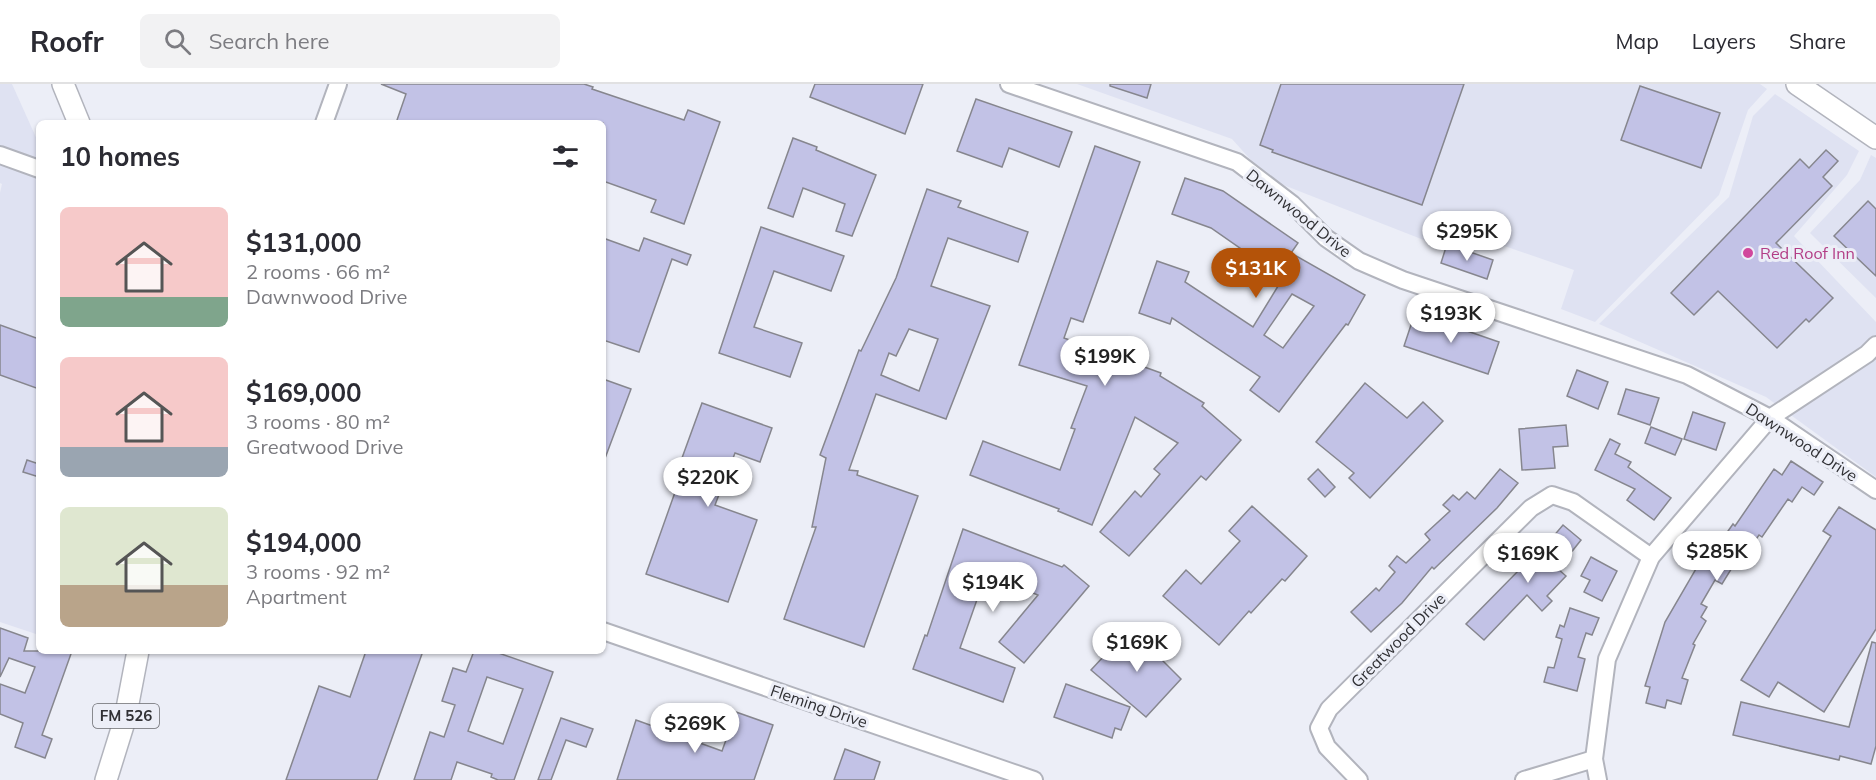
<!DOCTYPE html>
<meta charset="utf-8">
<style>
:root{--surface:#fff;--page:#f2f2f3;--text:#2b2b33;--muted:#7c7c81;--line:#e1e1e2;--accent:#b45309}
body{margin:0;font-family:Mulish,sans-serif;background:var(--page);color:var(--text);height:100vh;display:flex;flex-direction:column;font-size:22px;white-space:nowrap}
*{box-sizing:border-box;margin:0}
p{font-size:20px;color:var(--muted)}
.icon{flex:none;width:33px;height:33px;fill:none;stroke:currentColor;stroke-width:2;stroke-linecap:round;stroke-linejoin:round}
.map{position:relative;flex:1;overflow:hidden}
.side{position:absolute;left:36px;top:36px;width:570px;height:534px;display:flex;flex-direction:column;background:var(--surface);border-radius:9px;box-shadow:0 2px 4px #0004}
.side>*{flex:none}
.price{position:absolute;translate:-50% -51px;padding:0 14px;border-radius:21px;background:#fff;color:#222;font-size:20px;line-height:39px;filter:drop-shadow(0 2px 3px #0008)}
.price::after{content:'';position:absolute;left:50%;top:36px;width:18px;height:14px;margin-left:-9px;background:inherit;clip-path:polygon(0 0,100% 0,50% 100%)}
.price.active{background:var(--accent);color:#fff}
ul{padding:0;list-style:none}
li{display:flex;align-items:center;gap:18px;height:150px;padding:0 24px}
li span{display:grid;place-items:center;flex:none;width:168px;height:120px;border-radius:9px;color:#555}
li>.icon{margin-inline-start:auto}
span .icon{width:72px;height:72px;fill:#fffc;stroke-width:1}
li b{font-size:26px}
h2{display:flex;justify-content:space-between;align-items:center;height:72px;padding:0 24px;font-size:26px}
header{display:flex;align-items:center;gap:36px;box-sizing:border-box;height:84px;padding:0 30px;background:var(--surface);border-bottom:2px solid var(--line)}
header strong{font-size:28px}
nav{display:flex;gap:33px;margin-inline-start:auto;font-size:21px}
.search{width:420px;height:54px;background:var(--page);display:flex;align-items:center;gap:15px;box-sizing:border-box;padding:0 21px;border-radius:9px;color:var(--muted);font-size:22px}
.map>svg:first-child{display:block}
.built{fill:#dfe2f2}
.building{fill:#c2c2e6;stroke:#86868e;stroke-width:1.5;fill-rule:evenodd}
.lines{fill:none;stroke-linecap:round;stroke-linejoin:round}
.minor-casing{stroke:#b2b4bd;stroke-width:20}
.major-casing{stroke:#b2b4bd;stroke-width:24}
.minor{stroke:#fff;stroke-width:16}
.major{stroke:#fff;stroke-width:21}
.hotel-dot{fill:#d1479c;stroke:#eceef7;stroke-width:2}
.labels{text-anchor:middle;stroke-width:6;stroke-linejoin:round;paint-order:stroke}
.shield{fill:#eceef7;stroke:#68696e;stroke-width:1.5}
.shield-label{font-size:15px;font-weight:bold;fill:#303034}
.street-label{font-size:16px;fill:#303034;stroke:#eceef7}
.hotel-label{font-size:16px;fill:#b23c85;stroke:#eceef7;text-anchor:start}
</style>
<header>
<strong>Roofr</strong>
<div class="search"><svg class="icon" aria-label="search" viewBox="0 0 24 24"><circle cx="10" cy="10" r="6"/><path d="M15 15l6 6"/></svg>Search here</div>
<nav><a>Map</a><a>Layers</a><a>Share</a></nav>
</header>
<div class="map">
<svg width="1876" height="696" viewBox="0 0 1876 696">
<rect width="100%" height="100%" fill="#eceef7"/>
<g class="built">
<polygon points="0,0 12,0 39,60 39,551 0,538 0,109 2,100 0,99"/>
<polygon points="1077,0 1760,0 1767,5 1748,26 1719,111 1595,238 1561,225 1574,186 1441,140 1434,160 1268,95 1232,55"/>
<polygon points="1775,10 1859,67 1847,91 1794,152 1876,238 1876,393 1766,313 1599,240 1729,113 1753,32"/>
<polygon points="1871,71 1876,74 1876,214 1810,149 1860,96"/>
</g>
<g class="building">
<polygon points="381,0 584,0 593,3 592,5 684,36 688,26 720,38 684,140 651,128 656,116 603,97 603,39 396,39 406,10"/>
<polygon points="815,0 923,0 905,50 810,13"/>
<polygon points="1110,0 1151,0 1147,14 1110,2"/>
<polygon points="1281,0 1464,0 1422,121 1272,68 1273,66 1260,61"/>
<polygon points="1640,2 1720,29 1701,84 1621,56"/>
<polygon points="976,15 1072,48 1059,83 1009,64 1002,83 957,67"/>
<polygon points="793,54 817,63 816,66 876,91 852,152 836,147 845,120 803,104 793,133 768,124"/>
<polygon points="1095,62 1140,78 1083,238 1071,234 1064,254 1161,289 1160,292 1204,319 1202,322 1241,356 1206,396 1201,392 1129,472 1100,448 1135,407 1141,413 1160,390 1154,385 1178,359 1135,333 1092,441 1058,427 1059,425 970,391 983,357 1060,386 1075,345 1071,344 1087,302 1019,281"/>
<polygon points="1826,66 1838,77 1823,93 1832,102 1776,159 1833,214 1809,238 1806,235 1777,264 1718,207 1694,231 1671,209 1800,75 1809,84"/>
<path d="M1185 94 1223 107 1298 159 1291 169 1365 211 1348 241 1346 240 1279 328 1250 306 1260 293 1172 234 1170 240 1139 229 1157 177 1189 188 1185 198 1253 243 1283 194 1211 144 1172 130ZM1292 210 1314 222 1283 264 1264 251Z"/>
<path d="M927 105 961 117 958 123 1028 148 1018 178 948 154 931 202 990 222 946 335 876 310 849 386 858 387 857 391 918 412 864 563 784 535 816 443H812L826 374 820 371 859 266 861 267 896 194ZM909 245 938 255 919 307 881 291 889 269 896 272Z"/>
<polygon points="1868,117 1876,125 1876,192 1834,152"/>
<polygon points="761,143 844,172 831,207 774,187 754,243 802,259 790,293 719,269"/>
<polygon points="603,154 639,167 644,154 691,171 687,181 672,175 639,268 603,256"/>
<polygon points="1447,160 1493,176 1487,195 1441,179"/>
<polygon points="1415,229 1499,258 1488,290 1404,262"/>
<polygon points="0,241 39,255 39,305 0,291"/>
<polygon points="1577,286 1608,298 1598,325 1567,312"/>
<polygon points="603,295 631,305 604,377 603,377"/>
<polygon points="1365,299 1407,334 1423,318 1443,337 1370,414 1349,394 1354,389 1316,358"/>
<polygon points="1626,305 1659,314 1650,341 1618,330"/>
<polygon points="702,319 772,344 760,378 735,369 715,421 757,436 728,518 646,490 679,397 674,396"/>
<polygon points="1693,328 1725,339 1716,366 1684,355"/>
<polygon points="1566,341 1568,362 1553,363 1555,384 1522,386 1519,345"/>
<polygon points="1651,343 1682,355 1675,371 1645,359"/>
<polygon points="1610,355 1620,360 1615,370 1631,378 1628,383 1671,414 1654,436 1627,416 1635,405 1595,386"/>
<polygon points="27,376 39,380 39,393 23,388"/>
<polygon points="1791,377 1823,398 1814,411 1802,403 1792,418 1788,415 1762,453 1759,451 1736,484 1733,482 1722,500 1715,496 1701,520 1707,523 1701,533 1706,537 1693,560 1695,561 1682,594 1688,596 1681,620 1667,616 1665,624 1646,619 1650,603 1645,602 1665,538 1704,471 1709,474 1733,440 1735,442 1774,385 1782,391"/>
<polygon points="1318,385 1335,403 1325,413 1308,395"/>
<polygon points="1500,385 1518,399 1497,424 1434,485 1432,483 1402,519 1371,548 1351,528 1376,504 1379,507 1395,488 1389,482 1397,472 1406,479 1430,456 1425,450 1450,427 1443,421 1453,411 1459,416 1467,408 1475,415"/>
<polygon points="1252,422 1307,472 1285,497 1282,495 1251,529 1249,527 1219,561 1163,512 1186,486 1201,500 1240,457 1229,447"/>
<polygon points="1839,423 1876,446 1876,545 1824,628 1778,598 1769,613 1741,596 1831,452 1823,447"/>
<polygon points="1563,441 1581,456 1558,485 1566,492 1547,512 1552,517 1542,527 1527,511 1484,556 1466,540 1520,485 1523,488"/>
<polygon points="963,445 1062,483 1064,481 1089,502 1024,579 999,558 1038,511 986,490 960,564 1015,584 1003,618 913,585 925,551 927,552"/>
<polygon points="1591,473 1617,487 1602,517 1584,508 1590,496 1581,492"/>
<polygon points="1570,524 1599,534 1592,551 1586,549 1578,573 1585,575 1577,607 1544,598 1548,583 1554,584 1562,555 1556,553 1560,541 1564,543"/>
<polygon points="0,544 28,554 24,567 72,567 42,651 52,655 45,674 15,663 23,639 0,630 0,600 25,609 35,583 9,574 0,593"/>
<polygon points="1130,544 1181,595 1146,633 1091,586"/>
<polygon points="1872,558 1876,559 1876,662 1871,680 1840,672 1839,676 1733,651 1741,618 1849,643"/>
<polygon points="366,567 423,567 377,696 286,696 319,602 350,613"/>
<path d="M474 567H493L553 588 514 696H498L491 693 492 690 457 678 451 696H414L430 648 444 653 455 621 442 617 453 584 466 588ZM487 593 523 605 503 660 468 647Z"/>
<polygon points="1066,600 1130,623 1121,646 1115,644 1112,654 1054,633"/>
<polygon points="736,628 773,641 754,696 617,696 636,636 722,667"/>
<polygon points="561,634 593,645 586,663 566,656 551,696 538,696"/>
<polygon points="845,665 880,678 874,696 834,696"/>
</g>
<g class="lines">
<defs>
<g id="minor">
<polyline points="1009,0 1237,78 1292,120 1326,154 1359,177 1403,196 1687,291 1770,334 1876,406"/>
<polyline points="324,39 338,0"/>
<polyline points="0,71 39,85"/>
<polyline points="603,547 1034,696"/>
<polyline points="1359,696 1327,663 1319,644 1329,625 1531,424 1552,411 1573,418 1651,473"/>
<polyline points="1524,696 1594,675"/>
<polyline points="1598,696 1594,675 1607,575 1651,473 1770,334 1867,270 1876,261"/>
</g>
<g id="major">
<polyline points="63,0 79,39"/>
<polyline points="1797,0 1876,54"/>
<polyline points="106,696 125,635 138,567"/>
</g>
</defs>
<use href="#minor" class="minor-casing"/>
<use href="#major" class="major-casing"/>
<use href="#minor" class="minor"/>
<use href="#major" class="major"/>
</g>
<circle class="hotel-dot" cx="1748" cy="169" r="6"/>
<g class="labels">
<rect class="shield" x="93" y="620" width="66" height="24" rx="4.5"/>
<g class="shield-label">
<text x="126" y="637">FM 526</text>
</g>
<g class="street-label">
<text transform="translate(1299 129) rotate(39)" y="6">Dawnwood Drive</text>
<text transform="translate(1802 358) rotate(33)" y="6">Dawnwood Drive</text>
<text transform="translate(1398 556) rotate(-45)" y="6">Greatwood Drive</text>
<text transform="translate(819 622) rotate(19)" y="6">Fleming Drive</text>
</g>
<g class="hotel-label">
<text x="1760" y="175">Red Roof Inn</text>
</g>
</g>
</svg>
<b class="price" style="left:1467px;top:178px">$295K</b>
<b class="price active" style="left:1256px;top:215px">$131K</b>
<b class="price" style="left:1451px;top:260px">$193K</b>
<b class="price" style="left:1105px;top:303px">$199K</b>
<b class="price" style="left:708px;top:424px">$220K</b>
<b class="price" style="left:1717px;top:498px">$285K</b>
<b class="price" style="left:1528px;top:500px">$169K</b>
<b class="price" style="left:993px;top:529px">$194K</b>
<b class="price" style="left:1137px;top:589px">$169K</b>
<b class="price" style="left:695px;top:670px">$269K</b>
<section class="side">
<h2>10 homes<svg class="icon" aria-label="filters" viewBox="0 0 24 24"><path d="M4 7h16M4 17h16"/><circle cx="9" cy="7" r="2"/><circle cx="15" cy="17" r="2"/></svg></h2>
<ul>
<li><span style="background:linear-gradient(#f6c9c9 75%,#7fa58c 0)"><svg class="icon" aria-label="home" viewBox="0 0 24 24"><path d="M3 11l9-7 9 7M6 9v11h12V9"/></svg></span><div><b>$131,000</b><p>2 rooms · 66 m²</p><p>Dawnwood Drive</p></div></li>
<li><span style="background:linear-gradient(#f6c9c9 75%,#9aa5b1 0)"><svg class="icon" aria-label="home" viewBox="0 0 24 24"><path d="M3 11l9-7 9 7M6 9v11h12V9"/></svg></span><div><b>$169,000</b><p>3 rooms · 80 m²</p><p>Greatwood Drive</p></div></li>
<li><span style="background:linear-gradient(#dfe7d0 65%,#b9a48a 0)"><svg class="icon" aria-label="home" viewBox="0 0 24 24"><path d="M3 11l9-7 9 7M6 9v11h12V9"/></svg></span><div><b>$194,000</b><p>3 rooms · 92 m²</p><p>Apartment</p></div></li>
</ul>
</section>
</div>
